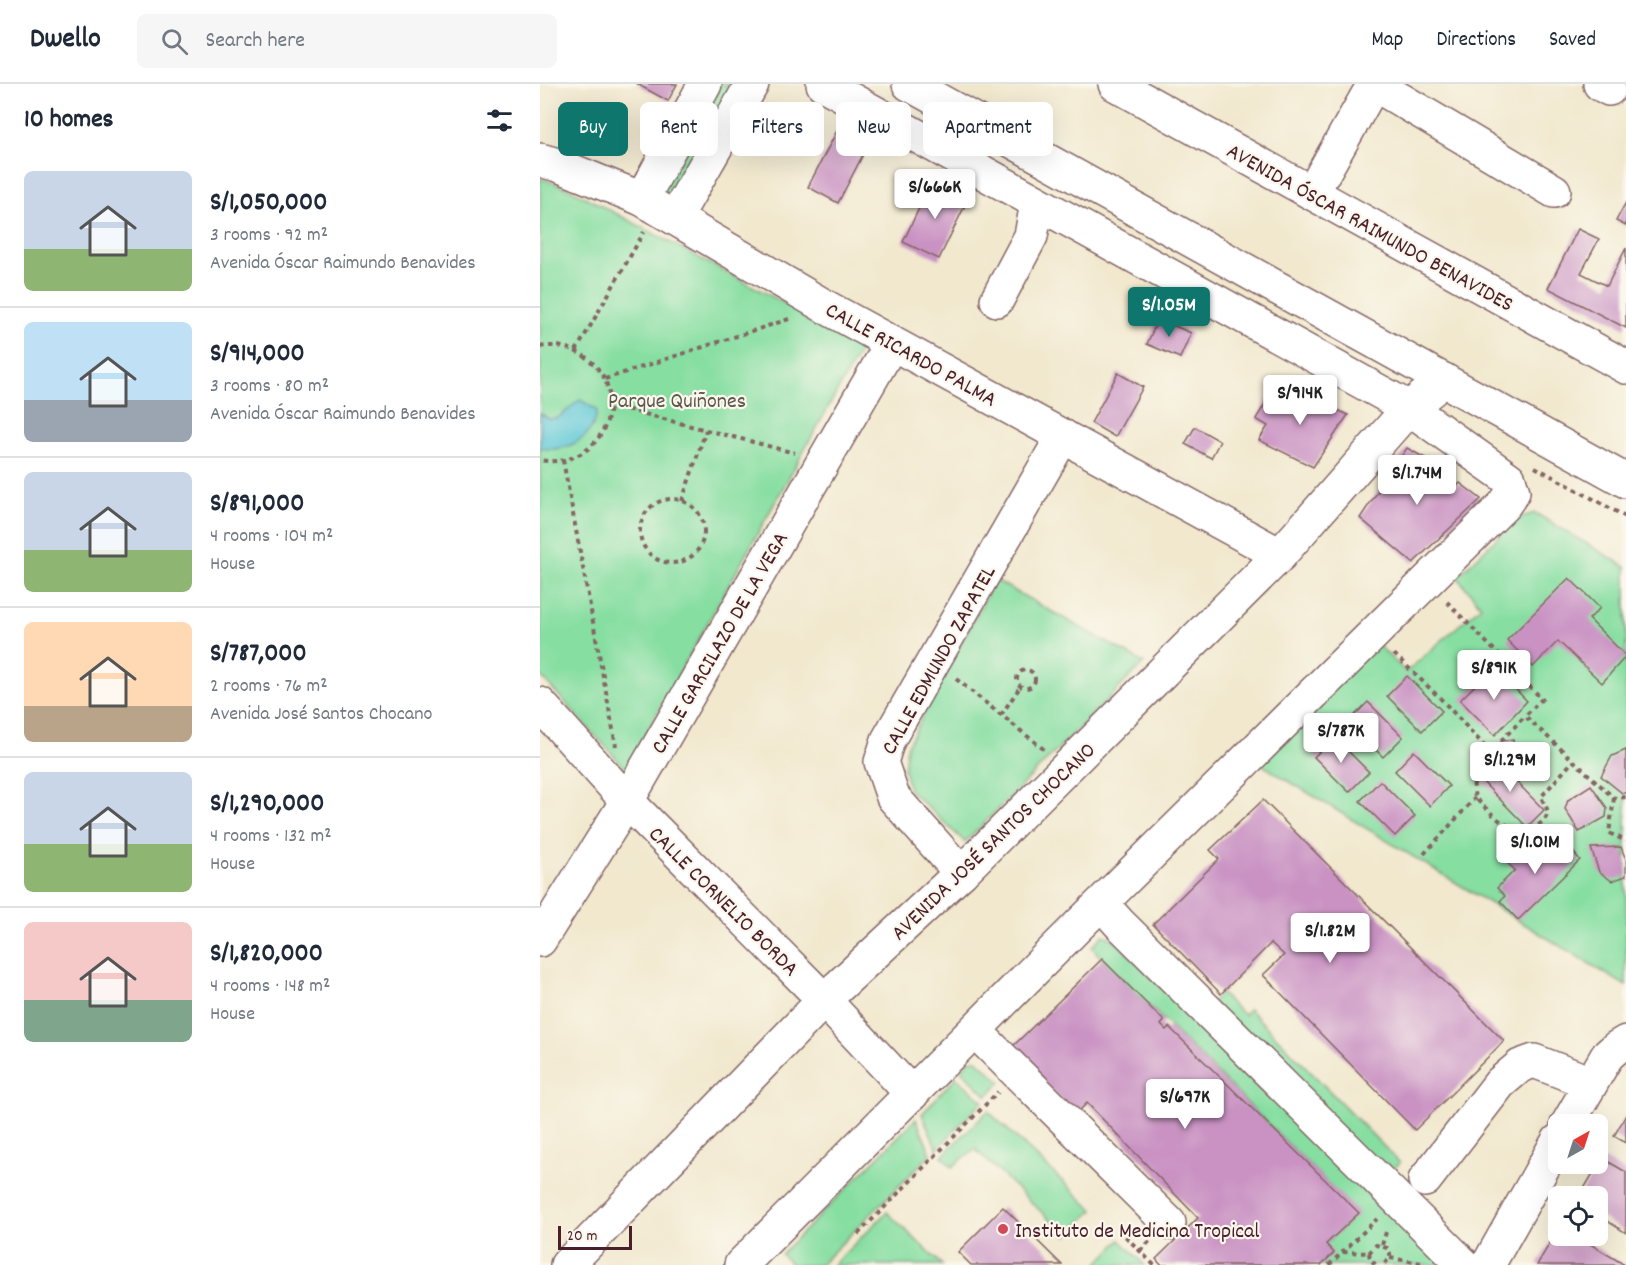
<!DOCTYPE html>
<meta charset="utf-8">
<style>
:root{--surface:#fff;--page:#f6f6f7;--text:#1f2937;--muted:#747a83;--line:#e0e1e3;--accent:#0f766e}
body{margin:0;font-family:Dekko,sans-serif;background:var(--page);color:var(--text);height:100vh;display:flex;flex-direction:column;font-size:22px;white-space:nowrap}
*{box-sizing:border-box;margin:0}
p{font-size:20px;color:var(--muted)}
.icon{flex:none;width:33px;height:33px;fill:none;stroke:currentColor;stroke-width:2;stroke-linecap:round;stroke-linejoin:round}
.map{position:relative;flex:1;overflow:hidden}
.sheet{display:flex;flex-direction:column;background:var(--surface);width:540px}
.sheet>*{flex:none}
.hud{position:absolute;left:18px;top:18px;width:570px;height:54px;display:flex;gap:12px}
.needle{width:39px;rotate:39deg}
.buttons{position:absolute;left:1008px;top:1030px;display:grid;gap:12px}
.buttons a{display:grid;place-items:center;width:60px;height:60px;border-radius:9px;background:var(--surface);box-shadow:0 6px 24px #0002;font-size:30px}
.scale{position:absolute;left:18px;bottom:15px;width:74px;box-sizing:border-box;padding-left:6px;border:3px solid #4a1f2b;border-top:0;font-size:16px;line-height:21px;white-space:nowrap;color:#4a1f2b;-webkit-text-stroke:4px #fbf7ec;paint-order:stroke}
.price{position:absolute;translate:-50% -51px;padding:0 14px;border-radius:6px;background:#fff;color:#222;font-size:20px;line-height:39px;filter:drop-shadow(0 2px 3px #0008)}
.price::after{content:'';position:absolute;left:50%;top:36px;width:18px;height:14px;margin-left:-9px;background:inherit;clip-path:polygon(0 0,100% 0,50% 100%)}
.price.selected{background:var(--accent);color:#fff}
ul{padding:0;list-style:none}
li{display:flex;align-items:center;gap:18px;height:150px;padding:0 24px}
li+li{border-top:2px solid var(--line)}
li span{display:grid;place-items:center;flex:none;width:168px;height:120px;border-radius:9px;color:#555}
li>.icon{margin-inline-start:auto}
span .icon{width:72px;height:72px;fill:#fffc;stroke-width:1}
li b{font-size:26px}
h2{display:flex;justify-content:space-between;align-items:center;height:72px;padding:0 24px;font-size:26px}
.pill{padding:0 21px;border-radius:9px;background:var(--surface);box-shadow:0 6px 24px #0002;font-size:21px;line-height:54px}
.pill.selected{background:var(--accent);color:#fff}
header{display:flex;align-items:center;gap:36px;box-sizing:border-box;height:84px;padding:0 30px;background:var(--surface);border-bottom:2px solid var(--line)}
header strong{font-size:28px}
nav{display:flex;gap:33px;margin-inline-start:auto;font-size:21px}
.search{width:420px;height:54px;background:var(--page);display:flex;align-items:center;gap:15px;box-sizing:border-box;padding:0 21px;border-radius:9px;color:var(--muted);font-size:22px}
main{display:flex;flex:1;min-height:0}
.map>svg:first-child{display:block}
.green{fill:#86dea1;stroke:#687e66;stroke-width:1.5}
.water{fill:#5cc7d7;stroke:#537381;stroke-width:1.5}
.building{fill:#c992c3}
.lines{fill:none;stroke-linecap:round;stroke-linejoin:round}
.minor-casing{stroke:#846564;stroke-width:36}
.major-casing{stroke:#846564;stroke-width:36}
.path{stroke:#846564;stroke-width:4;stroke-dasharray:4.5 4.5;stroke-linecap:butt}
.minor{stroke:#fff;stroke-width:33}
.major{stroke:#fff;stroke-width:33}
.poi-dot{fill:#d1495b;stroke:#fbf7ec;stroke-width:2}
.labels{text-anchor:middle;stroke-width:4.5;stroke-linejoin:round;paint-order:stroke}
.street-label{font-size:22px;fill:#4a1f2b;stroke:#fbf7ec}
.park-label{font-size:22px;fill:#5c584e;stroke:#fbf7ec}
.poi-label{font-size:22px;fill:#4a1f2b;stroke:#fbf7ec;text-anchor:start}
</style>
<header>
<strong>Dwello</strong>
<div class="search"><svg class="icon" aria-label="search" viewBox="0 0 24 24"><circle cx="10" cy="10" r="6"/><path d="M15 15l6 6"/></svg>Search here</div>
<nav><a>Map</a><a>Directions</a><a>Saved</a></nav>
</header>
<main>
<section class="sheet">
<h2>10 homes<svg class="icon" aria-label="filters" viewBox="0 0 24 24"><path d="M4 7h16M4 17h16"/><circle cx="9" cy="7" r="2"/><circle cx="15" cy="17" r="2"/></svg></h2>
<ul>
<li><span style="background:linear-gradient(#c9d6e8 65%,#8fb573 0)"><svg class="icon" aria-label="home" viewBox="0 0 24 24"><path d="M3 11l9-7 9 7M6 9v11h12V9"/></svg></span><div><b>S/1,050,000</b><p>3 rooms · 92 m²</p><p>Avenida Óscar Raimundo Benavides</p></div></li>
<li><span style="background:linear-gradient(#bfe0f5 65%,#9aa5b1 0)"><svg class="icon" aria-label="home" viewBox="0 0 24 24"><path d="M3 11l9-7 9 7M6 9v11h12V9"/></svg></span><div><b>S/914,000</b><p>3 rooms · 80 m²</p><p>Avenida Óscar Raimundo Benavides</p></div></li>
<li><span style="background:linear-gradient(#c9d6e8 65%,#8fb573 0)"><svg class="icon" aria-label="home" viewBox="0 0 24 24"><path d="M3 11l9-7 9 7M6 9v11h12V9"/></svg></span><div><b>S/891,000</b><p>4 rooms · 104 m²</p><p>House</p></div></li>
<li><span style="background:linear-gradient(#ffd9b3 70%,#b9a48a 0)"><svg class="icon" aria-label="home" viewBox="0 0 24 24"><path d="M3 11l9-7 9 7M6 9v11h12V9"/></svg></span><div><b>S/787,000</b><p>2 rooms · 76 m²</p><p>Avenida José Santos Chocano</p></div></li>
<li><span style="background:linear-gradient(#c9d6e8 60%,#8fb573 0)"><svg class="icon" aria-label="home" viewBox="0 0 24 24"><path d="M3 11l9-7 9 7M6 9v11h12V9"/></svg></span><div><b>S/1,290,000</b><p>4 rooms · 132 m²</p><p>House</p></div></li>
<li><span style="background:linear-gradient(#f6c9c9 65%,#7fa58c 0)"><svg class="icon" aria-label="home" viewBox="0 0 24 24"><path d="M3 11l9-7 9 7M6 9v11h12V9"/></svg></span><div><b>S/1,820,000</b><p>4 rooms · 148 m²</p><p>House</p></div></li>
</ul>
</section>
<div class="map">
<svg width="1086" height="1181" viewBox="0 0 1086 1181">
<rect width="100%" height="100%" fill="#fbf7ec"/>
<filter id="ink" filterUnits="userSpaceOnUse"><feTurbulence type="fractalNoise" baseFrequency=".0167" numOctaves="2"/><feDisplacementMap in="SourceGraphic" scale="12" xChannelSelector="R" yChannelSelector="G"/><feConvolveMatrix kernelMatrix="1 2 1 2 8 2 1 2 1" color-interpolation-filters="sRGB"/></filter>
<filter id="wash" filterUnits="userSpaceOnUse"><feTurbulence type="fractalNoise" baseFrequency=".008" numOctaves="4" result="noise"/><feDisplacementMap in="SourceGraphic" scale="24" xChannelSelector="R" yChannelSelector="G"/><feGaussianBlur stdDeviation="1.35" result="paint"/><feColorMatrix in="noise" values="0 0 0 0 0 0 0 0 0 0 0 0 0 0 0 0 0 1.4 0 .05"/><feComposite in="paint" operator="in"/></filter>
<g filter="url(#wash)">
<rect width="100%" height="100%" fill="#f1e8ce"/>
<g class="green">
<polygon points="177,0 193,0 134,113 121,106"/>
<polygon points="0,94 30,105 323,261 86,685 0,591"/>
<polygon points="995,429 1086,483 1086,902 709,673 837,560 866,588 941,522 917,493 978,434"/>
<polygon points="455,496 604,579 425,758 369,706 364,685 367,662"/>
<polygon points="563,851 572,854 841,1123 844,1121 907,1181 781,1181 786,1160 818,1129 562,875 552,863"/>
<polygon points="681,910 704,931 709,925 860,1079 846,1091 672,918"/>
<polygon points="436,975 461,998 447,1012 421,986 430,976"/>
<polygon points="416,993 443,1017 397,1065 382,1030"/>
<polygon points="448,1027 553,1126 527,1152 435,1065 412,1083 402,1072"/>
<polygon points="376,1035 391,1070 280,1181 252,1181 241,1170"/>
<polygon points="347,1128 402,1181 293,1181"/>
<polygon points="580,1156 605,1181 560,1181 558,1179"/>
</g>
<path class="water" d="M40 316 57 326C54 355 26 369 0 364V329L9 335 18 334Z"/>
<g id="blocks">
<g class="building">
<polygon points="97,0 137,0 128,17"/>
<polygon points="300,41 330,57 298,119 268,103"/>
<polygon points="392,97 428,115 399,175 363,158"/>
<polygon points="1086,118 1086,142 1076,137"/>
<polygon points="1038,145 1059,155 1041,189 1067,202 1086,164 1086,244 1008,204"/>
<polygon points="618,235 651,249 640,274 607,260"/>
<polygon points="578,289 603,303 575,353 551,339"/>
<polygon points="734,305 755,317 760,308 808,331 773,383 719,356 728,342 716,335"/>
<polygon points="655,343 680,357 671,374 645,360"/>
<polygon points="867,364 903,384 897,391 914,405 920,399 941,415 873,479 820,434"/>
<polygon points="1029,494 1060,524 1049,535 1086,572 1062,599 1018,557 993,583 967,556"/>
<polygon points="954,583 987,617 955,651 920,616"/>
<polygon points="867,592 902,627 882,647 847,612"/>
<polygon points="828,618 863,653 843,673 808,638"/>
<polygon points="794,653 829,688 809,708 774,673"/>
<polygon points="973,655 976,675 960,674 957,663 962,657"/>
<polygon points="1086,666 1086,709 1082,709 1061,692 1072,672"/>
<polygon points="874,667 909,702 890,722 855,687"/>
<polygon points="954,675 1004,726 987,743 937,692"/>
<polygon points="840,697 875,732 855,752 820,717"/>
<polygon points="1051,701 1067,724 1066,733 1039,748 1025,725 1028,716"/>
<polygon points="723,716 964,957 875,1046 723,891 744,871 731,859 681,910 613,840 679,775 670,766"/>
<polygon points="1020,752 1040,776 978,836 960,817 965,812 957,804 975,786 966,778 987,758 1004,767"/>
<polygon points="1081,763 1086,776 1086,792 1072,797 1059,788 1051,764"/>
<polygon points="562,875 624,937 621,941 626,946 629,943 819,1129 786,1160 794,1169 781,1181 621,1181 616,1175 658,1134 547,1019 536,1030 470,965"/>
<polygon points="1086,1031 1086,1059 1074,1052"/>
<polygon points="1062,1074 1086,1088 1086,1149 1058,1131 1058,1113 1039,1113"/>
<polygon points="463,1123 522,1181 431,1181 418,1168"/>
<polygon points="1018,1145 1018,1152 1037,1152 1085,1181 997,1181"/>
</g>
</g>
</g>
<g filter="url(#ink)">
<use href="#blocks" fill-opacity="0" stroke="#846564" stroke-width="1.5"/>
<g class="lines">
<defs>
<g id="minor">
<polyline points="1060,0 1069,5"/>
<polyline points="0,76 18,81 102,115 286,223 740,471"/>
<polyline points="772,109 834,0 1014,107"/>
<polyline points="102,115 165,0"/>
<polyline points="135,134 212,0"/>
<polyline points="457,216 491,152 497,119"/>
<polyline points="0,620 87,717 284,916 372,1010"/>
<polyline points="421,789 353,713 341,678 348,656 523,352"/>
<polyline points="562,820 579,839 924,1181"/>
<polyline points="0,856 87,717 352,259"/>
<polyline points="435,947 629,1139"/>
<polyline points="1027,1041 1067,972 1076,964 1086,958"/>
<polyline points="885,1096 960,999 980,982 994,977 1051,999"/>
<polyline points="27,1181 284,916 421,789 740,471 869,324 969,395 973,408 964,421 539,841 201,1181"/>
<polyline points="948,1181 1018,1057"/>
</g>
<g id="major">
<polyline points="283,0 869,324 904,296"/>
<polyline points="369,0 1086,397"/>
<polyline points="575,0 1086,283"/>
</g>
</defs>
<use href="#minor" class="minor-casing"/>
<use href="#major" class="major-casing"/>
<g class="path">
<path d="M0 263C16 260 30 263 44 272 97 308 62 388 0 376"/>
<polyline points="36,267 104,148"/>
<polyline points="65,295 249,235"/>
<polyline points="70,321 255,369"/>
<polyline points="23,376 76,662"/>
<polyline points="995,383 1086,433"/>
<circle cx="132" cy="447" r="32"/>
<polyline points="142,417 166,346"/>
<polyline points="907,518 1002,615 985,632 1074,714 1086,713"/>
<polyline points="854,570 900,614 950,668 985,632"/>
<circle cx="486" cy="595" r="9"/>
<polyline points="416,595 506,667"/>
<polyline points="461,631 480,603"/>
<path d="M950 668C936 686 931 691 935 714 951 728 974 758 998 741 1004 737 1007 734 1008 727L1001 713 1033 677"/>
<polyline points="1074,714 1069,749 1086,757"/>
<polyline points="884,770 935,714"/>
<polyline points="579,1146 614,1181"/>
<polyline points="318,1150 458,1008"/>
<polyline points="842,1161 847,1145"/>
<polyline points="600,1167 610,1157"/>
<polyline points="803,1168 829,1169"/>
<polyline points="829,1169 836,1161 847,1164 850,1169 850,1174 843,1181"/>
<polyline points="829,1169 830,1175 836,1181"/>
<polyline points="850,1174 881,1179"/>
<polyline points="789,1181 837,1135"/>
</g>
<use href="#minor" class="minor"/>
<use href="#major" class="major"/>
</g>
</g>
<circle class="poi-dot" cx="463" cy="1145" r="6"/>
<g class="labels">
<g class="street-label">
<text transform="translate(831 142) rotate(29)" y="8">AVENIDA ÓSCAR RAIMUNDO BENAVIDES</text>
<text transform="translate(372 269) rotate(29)" y="8">CALLE RICARDO PALMA</text>
<text transform="translate(178 558) rotate(-60)" y="8">CALLE GARCILAZO DE LA VEGA</text>
<text transform="translate(397 575) rotate(-61)" y="8">CALLE EDMUNDO ZAPATEL</text>
<text transform="translate(452 756) rotate(-44)" y="8">AVENIDA JOSÉ SANTOS CHOCANO</text>
<text transform="translate(185 816) rotate(45)" y="8">CALLE CORNELIO BORDA</text>
</g>
<g class="park-label">
<text x="137" y="323">Parque Quiñones</text>
</g>
<g class="poi-label">
<text x="475" y="1153">Instituto de Medicina Tropical</text>
</g>
</g>
</svg>
<div class="buttons">
<a><svg class="needle" viewBox="-14 -14 28 28"><path d="M0-13l5 13h-10z" fill="#e53935"/><path d="M0 13l5-13h-10z" fill="#747a83"/></svg></a>
<a><svg class="icon" aria-label="locate" viewBox="0 0 24 24"><circle cx="12" cy="12" r="6"/><path d="M12 2v4M12 18v4M2 12h4M18 12h4"/></svg></a>
</div>
<div class="scale">20 m</div>
<b class="price" style="left:395px;top:136px">S/666K</b>
<b class="price selected" style="left:629px;top:254px">S/1.05M</b>
<b class="price" style="left:760px;top:342px">S/914K</b>
<b class="price" style="left:877px;top:422px">S/1.74M</b>
<b class="price" style="left:954px;top:617px">S/891K</b>
<b class="price" style="left:801px;top:680px">S/787K</b>
<b class="price" style="left:970px;top:709px">S/1.29M</b>
<b class="price" style="left:995px;top:791px">S/1.01M</b>
<b class="price" style="left:790px;top:880px">S/1.82M</b>
<b class="price" style="left:645px;top:1046px">S/697K</b>
<div class="hud">
<a class="pill selected">Buy</a>
<a class="pill">Rent</a>
<a class="pill">Filters</a>
<a class="pill">New</a>
<a class="pill">Apartment</a>
</div>
</div>
</main>
